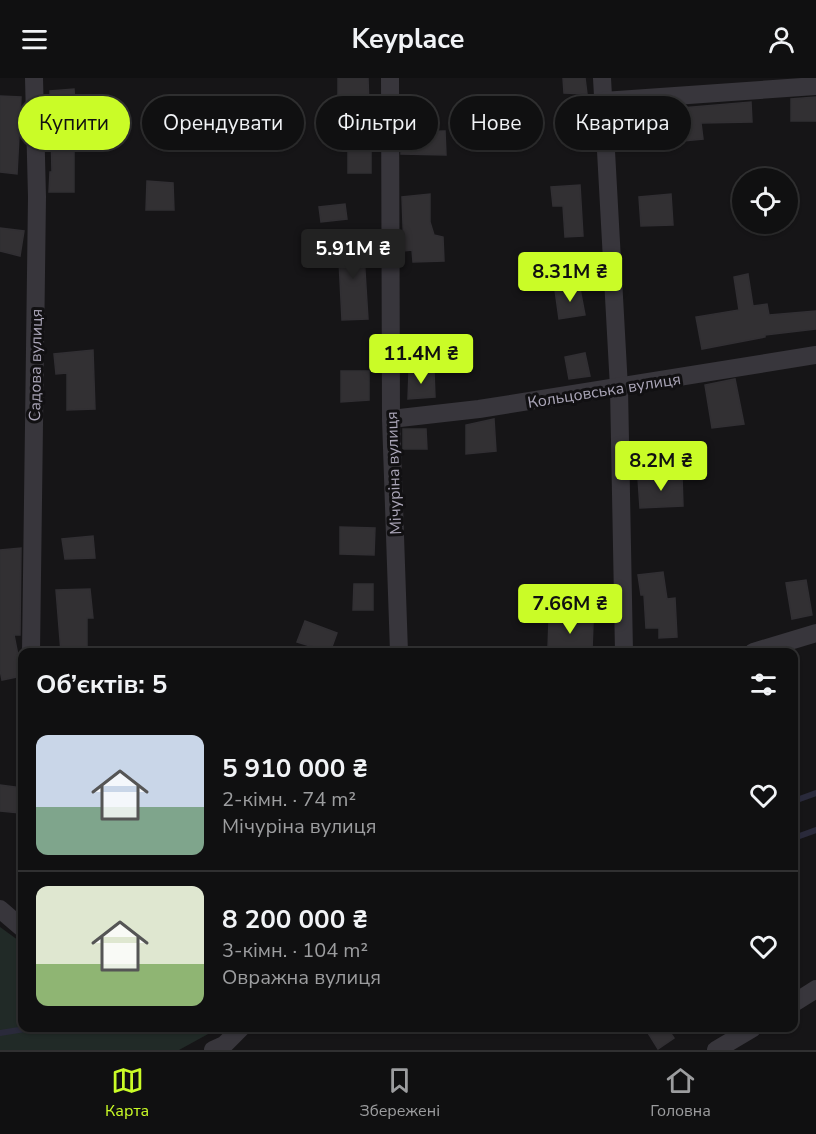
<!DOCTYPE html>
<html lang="uk">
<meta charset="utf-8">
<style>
:root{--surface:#101011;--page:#1e1e1f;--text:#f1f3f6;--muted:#9c9d9f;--line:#303031;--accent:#cafc27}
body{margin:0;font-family:"Nunito Sans",sans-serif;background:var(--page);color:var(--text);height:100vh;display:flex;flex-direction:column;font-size:22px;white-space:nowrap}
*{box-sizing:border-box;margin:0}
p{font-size:20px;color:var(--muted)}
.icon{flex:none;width:33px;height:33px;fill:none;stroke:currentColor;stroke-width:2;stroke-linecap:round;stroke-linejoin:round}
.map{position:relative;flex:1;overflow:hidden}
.drawer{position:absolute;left:18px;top:570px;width:780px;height:384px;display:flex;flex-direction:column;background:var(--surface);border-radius:12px;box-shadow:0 2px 4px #0004,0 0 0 2px var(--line)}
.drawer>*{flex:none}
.banner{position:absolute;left:18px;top:18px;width:780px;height:54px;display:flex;gap:12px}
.tools{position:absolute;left:732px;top:90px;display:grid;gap:12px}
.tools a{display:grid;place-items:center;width:66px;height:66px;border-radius:50%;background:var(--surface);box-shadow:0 2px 4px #0004,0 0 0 2px var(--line);font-size:30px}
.price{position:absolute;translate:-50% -51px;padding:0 14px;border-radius:6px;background:var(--accent);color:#111;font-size:20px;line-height:39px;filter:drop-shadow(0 2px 3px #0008)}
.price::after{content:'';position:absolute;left:50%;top:36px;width:18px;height:14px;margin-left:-9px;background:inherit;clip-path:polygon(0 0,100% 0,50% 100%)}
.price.current{background:#222;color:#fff}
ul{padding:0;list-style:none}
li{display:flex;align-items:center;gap:18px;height:150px;padding:0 18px}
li+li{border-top:2px solid var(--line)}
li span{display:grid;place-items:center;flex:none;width:168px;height:120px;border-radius:12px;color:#555}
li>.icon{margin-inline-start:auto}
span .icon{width:72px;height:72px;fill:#fffc;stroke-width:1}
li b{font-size:26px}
h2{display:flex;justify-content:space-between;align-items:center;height:72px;padding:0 18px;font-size:26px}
.pill{padding:0 21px;border-radius:27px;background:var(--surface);box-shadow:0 2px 4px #0004,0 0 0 2px var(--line);font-size:21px;line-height:54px}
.pill.current{background:var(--accent);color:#111}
header{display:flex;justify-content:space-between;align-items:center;height:78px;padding:0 18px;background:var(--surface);font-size:27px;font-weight:700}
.dock{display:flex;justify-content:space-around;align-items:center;height:84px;border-top:2px solid var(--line);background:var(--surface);font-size:16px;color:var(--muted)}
.dock a{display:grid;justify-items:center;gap:3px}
.dock .current{color:var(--accent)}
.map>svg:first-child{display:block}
.green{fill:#212a27}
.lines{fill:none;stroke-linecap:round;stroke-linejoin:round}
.stream{stroke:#2a2a3b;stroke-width:6}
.building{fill:#323033;stroke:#312f33;stroke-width:1.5}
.minor{stroke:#38363c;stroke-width:18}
.labels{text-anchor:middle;stroke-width:6;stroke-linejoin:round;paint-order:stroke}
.street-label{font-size:16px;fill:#aba6b8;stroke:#111012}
</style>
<header><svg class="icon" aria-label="menu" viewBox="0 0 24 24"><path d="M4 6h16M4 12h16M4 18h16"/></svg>Keyplace<svg class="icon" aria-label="person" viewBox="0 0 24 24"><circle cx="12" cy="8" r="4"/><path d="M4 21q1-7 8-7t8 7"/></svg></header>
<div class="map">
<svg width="816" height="972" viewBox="0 0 816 972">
<rect width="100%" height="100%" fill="#161517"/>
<polygon class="green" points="0,849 22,865 22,950 219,950 179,972 0,972"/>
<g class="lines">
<g class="stream">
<polyline points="794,723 816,715"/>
<polyline points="794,760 816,752"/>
<polyline points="0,955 31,950"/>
</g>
</g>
<g class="building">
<polygon points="338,0 368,0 369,30 338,32"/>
<polygon points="563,0 585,0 587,16 564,15"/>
<polygon points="74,11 76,47 89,46 90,67 74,68 74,114 49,114 50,94 52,94 50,13"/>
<polygon points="0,18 21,19 17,96 0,94"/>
<polygon points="816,19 816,43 791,43 791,21"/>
<polygon points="751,24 752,44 701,45 703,61 673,64 670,31"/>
<polygon points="445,53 446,77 401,76 401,54"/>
<rect x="348" y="61" width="23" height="34"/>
<polygon points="147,103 173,105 174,132 146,132"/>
<polygon points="580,107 583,158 565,159 563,128 553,128 551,109"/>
<polygon points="430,116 430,144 434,157 443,159 444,183 413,184 412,172 404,173 402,119"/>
<polygon points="671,116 673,147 641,148 639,119"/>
<polygon points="345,126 347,141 321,144 319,129"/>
<polygon points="0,150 24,153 20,178 0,173"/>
<polygon points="363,161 368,241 342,242 338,162"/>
<polygon points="748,196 753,228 767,226 769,237 816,233 816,251 765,257 765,259 702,271 696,239 739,232 734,199"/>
<polygon points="580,211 585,237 559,241 555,212"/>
<polygon points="93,272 95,331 67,332 67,295 56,296 54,276"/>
<polygon points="585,275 590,298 569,301 565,279"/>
<polygon points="341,293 369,293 369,322 341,324"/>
<polygon points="434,293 435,319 408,321 409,294"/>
<polygon points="735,301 744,346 712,350 705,307"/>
<polygon points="494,341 496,373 466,376 466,347"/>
<polygon points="403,351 426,351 427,371 403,371"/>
<polygon points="682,398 683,428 640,430 638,400"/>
<polygon points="340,449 375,450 374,477 340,476"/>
<polygon points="93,458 95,480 65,481 62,461"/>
<polygon points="21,470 20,557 14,557 22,598 2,602 0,592 0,472"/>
<polygon points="663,494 667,521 675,520 677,559 659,560 659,550 646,550 644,517 641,517 638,497"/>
<polygon points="806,502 812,537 792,541 786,505"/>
<polygon points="354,506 373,506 373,532 353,532"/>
<polygon points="90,511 93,540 87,540 87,574 61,574 56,512"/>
<polygon points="549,542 593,545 592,572 548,570"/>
<polygon points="305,543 337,555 330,574 297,564"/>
<polygon points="0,707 22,710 20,735 0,733"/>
<polygon points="645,950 667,950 674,960 658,971"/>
</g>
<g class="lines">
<g class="minor">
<polyline points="390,0 391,341 399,574"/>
<polyline points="602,0 619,310 624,574"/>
<polyline points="603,23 816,8"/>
<polyline points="391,341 479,331 816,277"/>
<polyline points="31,574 37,119 34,0"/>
<polyline points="753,574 816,555"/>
<polyline points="0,831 22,850"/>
<polyline points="794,925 816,911"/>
<polyline points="213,972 224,967 241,950"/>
<polyline points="716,972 753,950"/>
</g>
</g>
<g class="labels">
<g class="street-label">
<text transform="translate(35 287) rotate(-89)" y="6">Садова вулиця</text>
<text transform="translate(604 312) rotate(-9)" y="6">Кольцовська вулиця</text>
<text transform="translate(393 395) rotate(-92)" y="6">Мічуріна вулиця</text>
</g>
</g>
</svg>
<div class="tools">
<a><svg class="icon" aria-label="locate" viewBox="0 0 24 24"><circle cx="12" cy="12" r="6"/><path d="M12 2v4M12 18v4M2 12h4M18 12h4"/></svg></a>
</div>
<b class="price current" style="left:353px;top:202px">5.91M ₴</b>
<b class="price" style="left:570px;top:225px">8.31M ₴</b>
<b class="price" style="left:421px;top:307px">11.4M ₴</b>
<b class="price" style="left:661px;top:414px">8.2M ₴</b>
<b class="price" style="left:570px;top:557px">7.66M ₴</b>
<div class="banner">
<a class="pill current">Купити</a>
<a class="pill">Орендувати</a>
<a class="pill">Фільтри</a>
<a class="pill">Нове</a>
<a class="pill">Квартира</a>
</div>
<section class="drawer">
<h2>Об’єктів: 5<svg class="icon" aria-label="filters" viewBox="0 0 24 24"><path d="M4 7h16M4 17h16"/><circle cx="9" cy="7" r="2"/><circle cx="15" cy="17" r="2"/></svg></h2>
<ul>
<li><span style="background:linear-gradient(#c9d6e8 60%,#7fa58c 0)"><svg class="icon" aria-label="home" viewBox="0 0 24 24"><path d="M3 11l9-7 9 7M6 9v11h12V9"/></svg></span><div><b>5 910 000 ₴</b><p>2-кімн. · 74 m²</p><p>Мічуріна вулиця</p></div><svg class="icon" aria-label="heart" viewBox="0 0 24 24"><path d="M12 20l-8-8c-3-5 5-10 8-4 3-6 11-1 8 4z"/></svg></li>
<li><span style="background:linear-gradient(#dfe7d0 65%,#8fb573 0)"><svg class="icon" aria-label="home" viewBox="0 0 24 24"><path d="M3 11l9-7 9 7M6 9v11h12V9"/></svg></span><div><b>8 200 000 ₴</b><p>3-кімн. · 104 m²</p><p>Овражна вулиця</p></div><svg class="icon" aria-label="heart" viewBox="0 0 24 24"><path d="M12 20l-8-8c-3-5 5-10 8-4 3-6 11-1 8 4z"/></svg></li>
</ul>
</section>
</div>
<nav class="dock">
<a class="current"><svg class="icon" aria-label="map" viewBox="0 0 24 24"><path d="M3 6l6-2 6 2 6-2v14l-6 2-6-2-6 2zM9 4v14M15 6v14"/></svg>Карта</a>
<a><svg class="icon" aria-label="saved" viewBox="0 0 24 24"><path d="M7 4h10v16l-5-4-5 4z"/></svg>Збережені</a>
<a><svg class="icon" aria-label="home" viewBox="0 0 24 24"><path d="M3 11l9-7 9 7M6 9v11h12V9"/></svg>Головна</a>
</nav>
